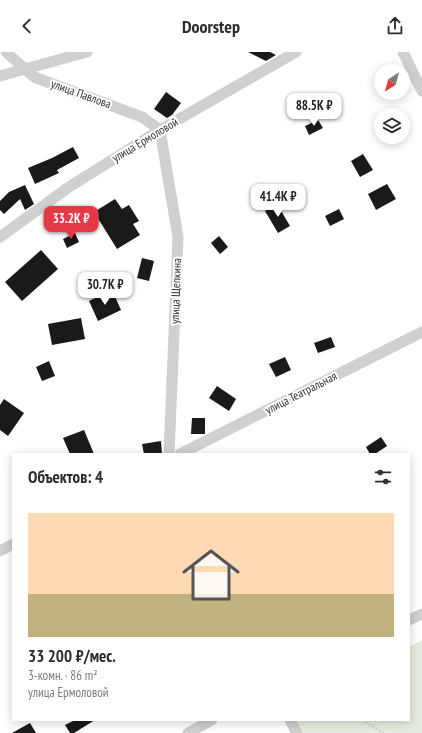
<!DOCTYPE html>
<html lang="ru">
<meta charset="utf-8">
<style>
:root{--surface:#fff;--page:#f7f7f7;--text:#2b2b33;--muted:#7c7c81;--accent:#e63946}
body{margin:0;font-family:"PT Sans Narrow",sans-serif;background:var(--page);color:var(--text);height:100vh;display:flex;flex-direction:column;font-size:15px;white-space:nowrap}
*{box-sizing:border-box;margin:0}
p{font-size:13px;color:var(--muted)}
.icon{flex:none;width:22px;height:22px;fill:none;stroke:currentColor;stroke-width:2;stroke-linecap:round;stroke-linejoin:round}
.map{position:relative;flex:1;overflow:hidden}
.details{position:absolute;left:12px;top:401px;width:398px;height:268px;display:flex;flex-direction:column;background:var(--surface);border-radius:0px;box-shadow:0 2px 10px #0003}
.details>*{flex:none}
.needle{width:26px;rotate:216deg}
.controls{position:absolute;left:374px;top:12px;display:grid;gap:8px}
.controls a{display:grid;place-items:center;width:36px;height:36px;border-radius:50%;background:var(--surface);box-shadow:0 2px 10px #0003;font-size:20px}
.price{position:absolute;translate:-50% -34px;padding:0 9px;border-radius:8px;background:#fff;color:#222;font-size:13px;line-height:26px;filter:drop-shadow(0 1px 2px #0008)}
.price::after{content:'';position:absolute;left:50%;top:24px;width:12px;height:9px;margin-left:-6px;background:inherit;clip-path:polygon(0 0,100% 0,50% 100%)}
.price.on{background:var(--accent);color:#fff}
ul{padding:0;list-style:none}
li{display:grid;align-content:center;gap:8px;height:212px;padding:0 16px}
li span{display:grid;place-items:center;height:124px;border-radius:0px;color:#555}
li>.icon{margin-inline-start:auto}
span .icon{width:72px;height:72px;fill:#fffc;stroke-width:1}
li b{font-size:17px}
h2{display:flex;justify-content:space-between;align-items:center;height:48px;padding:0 16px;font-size:17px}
header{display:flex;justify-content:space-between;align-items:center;height:52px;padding:0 16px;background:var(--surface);font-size:18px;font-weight:700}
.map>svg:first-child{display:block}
.green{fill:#e6ecdf}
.building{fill:#1a1a1a}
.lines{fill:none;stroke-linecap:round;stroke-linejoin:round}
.path{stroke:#cdcdcd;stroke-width:2;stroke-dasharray:2 2;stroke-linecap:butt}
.street{stroke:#d0d0d0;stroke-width:11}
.labels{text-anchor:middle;stroke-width:4;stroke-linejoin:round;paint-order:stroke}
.street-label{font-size:12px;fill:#333;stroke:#fff}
</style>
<header><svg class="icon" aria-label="back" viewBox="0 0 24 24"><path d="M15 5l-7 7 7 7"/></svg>Doorstep<svg class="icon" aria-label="share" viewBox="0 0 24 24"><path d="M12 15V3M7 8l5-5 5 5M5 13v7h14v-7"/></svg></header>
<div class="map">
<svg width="422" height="681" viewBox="0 0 422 681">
<rect width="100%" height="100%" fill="#fff"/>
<polygon class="green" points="422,588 422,681 302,681 295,668 409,668 409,595"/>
<g class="building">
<polygon points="248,0 270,0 276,3 266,9"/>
<polygon points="166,40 181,51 172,63 167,66 154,57"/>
<polygon points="318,68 323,76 309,83 305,74"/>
<polygon points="73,95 79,106 57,118 59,121 35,132 28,116 52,106"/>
<polygon points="363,102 373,118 360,125 351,109"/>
<polygon points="387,132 396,147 376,158 368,142"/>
<polygon points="25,133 34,152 25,158 20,147 4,162 0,158 0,149 9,140"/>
<polygon points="115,147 122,157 129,153 139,169 133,172 140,183 117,197 94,160"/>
<polygon points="277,152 290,174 278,181 265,159"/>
<polygon points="339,157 344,167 330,174 325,164"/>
<polygon points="75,181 79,190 67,196 63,187"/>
<polygon points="219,184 228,195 220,202 211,191"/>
<polygon points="41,198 58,217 22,249 5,230"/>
<polygon points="142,206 154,209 149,229 137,226"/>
<polygon points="112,238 121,258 98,269 89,249"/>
<polygon points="81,266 85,287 52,293 48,272"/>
<polygon points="331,285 335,295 318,301 314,291"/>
<polygon points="285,305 291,318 276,325 269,312"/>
<polygon points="49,309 55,324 42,329 36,315"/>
<polygon points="217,334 236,347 229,359 209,346"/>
<polygon points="4,347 24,361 8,384 0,378 0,353"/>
<polygon points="192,366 205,366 205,382 191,382"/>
<polygon points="84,378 94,402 70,402 63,386"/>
<polygon points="381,385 387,394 375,402 370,402 366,395"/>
<polygon points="161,389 162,402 144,402 142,392"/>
<polygon points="75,668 95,668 74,681 70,681 65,673"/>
<polygon points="30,671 36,681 12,681"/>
</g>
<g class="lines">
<polyline class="path" points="362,668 384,681"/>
<g class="street">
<polyline points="6,0 34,25 142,65 160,78"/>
<polyline points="403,0 422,39"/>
<polyline points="0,24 87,0"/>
<polyline points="160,78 178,185 169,402"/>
<polyline points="0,185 69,135 160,78 296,0"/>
<polyline points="180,402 422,280"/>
<polyline points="0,499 13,492"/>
<polyline points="409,568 422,562"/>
<polyline points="290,668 297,681"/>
<polyline points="188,681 212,668"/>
</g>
</g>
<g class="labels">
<g class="street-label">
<text transform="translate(81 42) rotate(20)" y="4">улица Павлова</text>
<text transform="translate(145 88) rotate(-31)" y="4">улица Ермоловой</text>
<text transform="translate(176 239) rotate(-88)" y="4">улица Щепкина</text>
<text transform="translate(301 341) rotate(-27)" y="4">улица Театральная</text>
</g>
</g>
</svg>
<div class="controls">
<a><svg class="needle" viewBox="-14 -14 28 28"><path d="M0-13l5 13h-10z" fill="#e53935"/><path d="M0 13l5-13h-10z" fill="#7c7c81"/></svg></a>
<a><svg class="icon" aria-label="layers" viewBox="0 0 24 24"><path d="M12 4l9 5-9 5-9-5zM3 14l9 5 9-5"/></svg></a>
</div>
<b class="price" style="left:314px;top:75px">88.5K ₽</b>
<b class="price" style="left:278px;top:166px">41.4K ₽</b>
<b class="price on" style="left:71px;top:188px">33.2K ₽</b>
<b class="price" style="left:105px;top:254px">30.7K ₽</b>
<section class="details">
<h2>Объектов: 4<svg class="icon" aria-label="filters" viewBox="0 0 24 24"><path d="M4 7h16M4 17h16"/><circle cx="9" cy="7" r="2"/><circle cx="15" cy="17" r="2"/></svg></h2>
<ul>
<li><span style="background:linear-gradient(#ffd9b3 65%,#c2b280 0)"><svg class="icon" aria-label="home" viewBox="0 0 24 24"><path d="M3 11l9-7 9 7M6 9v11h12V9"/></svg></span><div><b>33 200 ₽/мес.</b><p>3-комн. · 86 m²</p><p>улица Ермоловой</p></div></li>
</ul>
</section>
</div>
